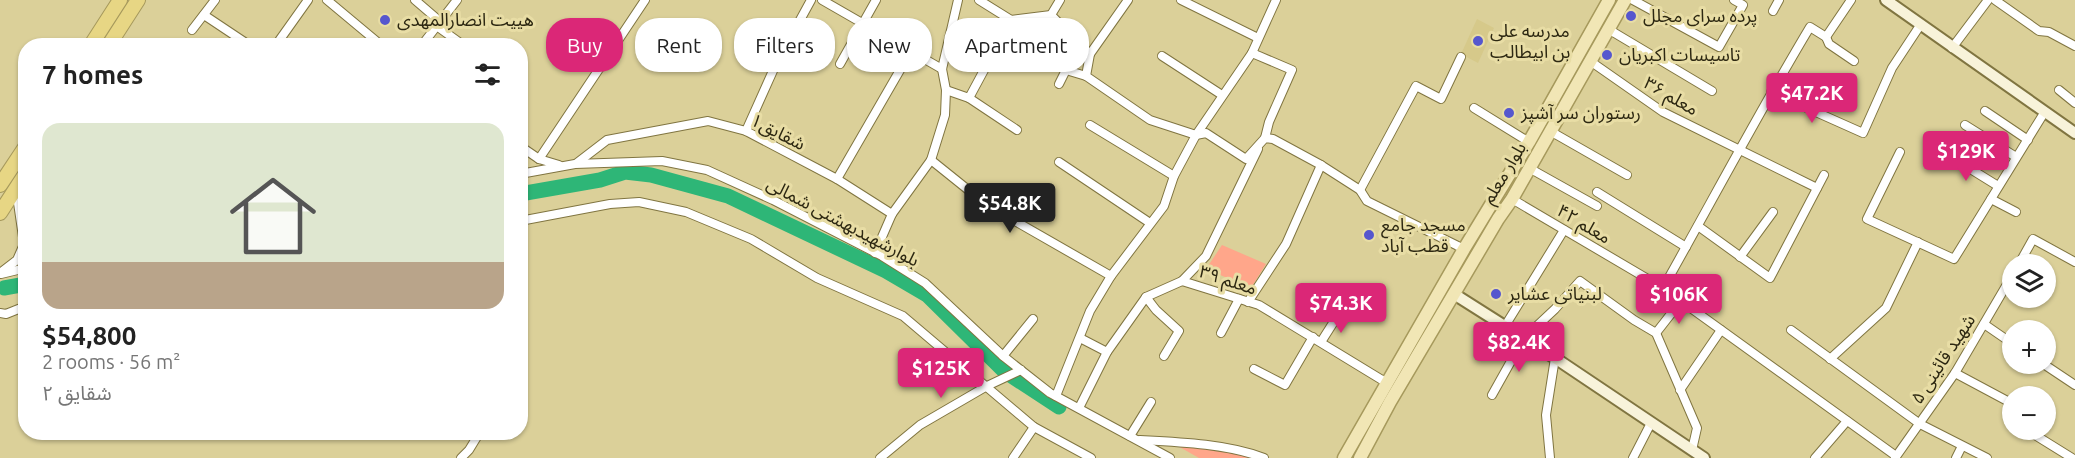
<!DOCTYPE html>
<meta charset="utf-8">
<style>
:root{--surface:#fff;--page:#f6f6f6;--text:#222;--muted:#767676;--line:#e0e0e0;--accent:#db2777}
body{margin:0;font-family:Ubuntu,"Noto Sans Arabic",sans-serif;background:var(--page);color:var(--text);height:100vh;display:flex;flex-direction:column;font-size:22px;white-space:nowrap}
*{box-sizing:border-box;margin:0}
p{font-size:20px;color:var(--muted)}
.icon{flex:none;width:33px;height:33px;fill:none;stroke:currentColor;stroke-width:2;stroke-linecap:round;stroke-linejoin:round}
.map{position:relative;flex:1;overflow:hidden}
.sheet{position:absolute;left:18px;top:38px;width:510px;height:402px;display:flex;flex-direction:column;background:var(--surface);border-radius:24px;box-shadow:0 2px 4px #0004}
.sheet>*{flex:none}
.top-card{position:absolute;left:546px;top:18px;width:570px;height:54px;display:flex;gap:12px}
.fabs{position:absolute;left:2002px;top:254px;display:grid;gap:12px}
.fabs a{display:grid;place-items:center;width:54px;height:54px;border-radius:50%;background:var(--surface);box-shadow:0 2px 4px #0004;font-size:30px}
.price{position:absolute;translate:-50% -51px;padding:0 14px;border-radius:6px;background:var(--accent);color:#fff;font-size:20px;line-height:39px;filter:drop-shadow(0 2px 3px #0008)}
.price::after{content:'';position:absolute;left:50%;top:36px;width:18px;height:14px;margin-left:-9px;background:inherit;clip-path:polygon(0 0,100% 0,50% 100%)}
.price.on{background:#222;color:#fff}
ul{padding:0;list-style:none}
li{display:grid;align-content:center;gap:12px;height:318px;padding:0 24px}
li+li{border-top:2px solid var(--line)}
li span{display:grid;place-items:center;height:186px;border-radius:18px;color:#555}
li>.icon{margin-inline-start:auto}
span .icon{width:108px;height:108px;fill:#fffc;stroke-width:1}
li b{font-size:26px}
h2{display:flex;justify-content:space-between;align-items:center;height:72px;padding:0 24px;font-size:26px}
.pill{padding:0 21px;border-radius:24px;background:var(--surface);box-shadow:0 2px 4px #0004;font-size:21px;line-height:54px}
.pill.on{background:var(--accent);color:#fff}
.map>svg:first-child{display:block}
.built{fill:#d6c98a}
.green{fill:#ffa68a}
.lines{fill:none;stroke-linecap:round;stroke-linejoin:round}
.river{stroke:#2eb677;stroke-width:15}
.street-casing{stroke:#807541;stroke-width:10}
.secondary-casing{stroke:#807541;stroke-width:14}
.primary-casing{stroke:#a6995c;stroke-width:15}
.highway-casing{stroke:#a6995c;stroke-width:16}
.street{stroke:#fff;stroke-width:8}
.secondary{stroke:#f8f3da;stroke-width:10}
.primary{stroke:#f1e6b5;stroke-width:12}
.highway{stroke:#e7d684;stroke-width:14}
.poi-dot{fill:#5657ce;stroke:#e8dda5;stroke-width:2}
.labels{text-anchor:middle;stroke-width:6;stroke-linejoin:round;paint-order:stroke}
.poi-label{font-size:18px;fill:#2d2812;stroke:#e8dda5;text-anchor:start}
.street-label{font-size:18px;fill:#2d2812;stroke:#e8dda5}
</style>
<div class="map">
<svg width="2075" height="458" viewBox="0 0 2075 458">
<rect width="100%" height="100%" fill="#dbd099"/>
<polygon class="built" points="1477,19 1494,28 1478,63 1461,54"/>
<g class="green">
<polygon points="1222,245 1266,264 1251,288 1206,269"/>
<polygon points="1169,441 1266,454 1263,458 1199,458"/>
</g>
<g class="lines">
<g class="river">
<polyline points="520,194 600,180 625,172 651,175 728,196 886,271 927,295 1004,371 1059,407"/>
<polyline points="4,288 26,284"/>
</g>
<defs>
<g id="street">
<polyline points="327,0 381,45"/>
<polyline points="415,0 436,18 438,27 463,45"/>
<polyline points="822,0 942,69"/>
<polyline points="979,0 1011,20"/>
<polyline points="1181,0 1258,38"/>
<polyline points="1633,0 1719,47 1743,5 1734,0"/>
<polyline points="1995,0 2039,31 2049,32 2075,46"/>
<polyline points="1773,11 1779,0"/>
<polyline points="204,15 249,45"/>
<polyline points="1051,15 1060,0"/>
<polyline points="1011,20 1051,15 1090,54 1086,76 1150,120 1196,135 1206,133 1246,159 1265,138 1273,139 1321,165 1360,190 1367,201 1464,249"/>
<polyline points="1608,29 1712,91"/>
<polyline points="192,30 215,0"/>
<polyline points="1826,37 1829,44 1854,61"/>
<polyline points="276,45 308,0"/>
<polyline points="422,45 457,0"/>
<polyline points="1952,48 1988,0"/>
<polyline points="1252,53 1292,70 1269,122 1265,138"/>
<polyline points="1090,54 1128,0"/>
<polyline points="1162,56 1222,95"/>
<polyline points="1590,61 1663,112 1817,188"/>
<polyline points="840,64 876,0"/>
<polyline points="1059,84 1066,70 1086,76"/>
<polyline points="946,90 969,98 1017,130"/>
<polyline points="2059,90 2075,103"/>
<polyline points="1771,92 1863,133 1892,68 1921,24"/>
<polyline points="969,98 1011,20"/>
<polyline points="1474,108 1529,142"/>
<polyline points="1985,111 2028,140"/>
<polyline points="1090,125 1174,176"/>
<polyline points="1965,125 2016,157"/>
<polyline points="746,131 776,64 811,0"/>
<polyline points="1550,131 1627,175"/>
<polyline points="520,146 539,159 559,165"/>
<polyline points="1900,152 1867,219 1954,259 2044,113"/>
<polyline points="1948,155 1998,186"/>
<polyline points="539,159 645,0"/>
<polyline points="931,160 987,205 1111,276"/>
<polyline points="1059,162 1150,223"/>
<polyline points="577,163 607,140 708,121 746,131 837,179 892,214"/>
<polyline points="1529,168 1597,206"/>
<polyline points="520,174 575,164 662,161 707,170 773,200 882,256 925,283 1003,356 1050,393 1170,458"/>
<polyline points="837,179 911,51"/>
<polyline points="1360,190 1416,86 1441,99 1461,57"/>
<polyline points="1597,192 1686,247"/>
<path d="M1512 199 1663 288C1712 201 1759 112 1810 27L1826 37 1851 0"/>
<polyline points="1991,199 2016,212"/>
<polyline points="520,221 610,204 639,202 686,212 751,239 817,278 903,316 1034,427 1091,458"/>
<polyline points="1698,226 1770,278 1824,175"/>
<polyline points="875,253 892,214 931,160 945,115 946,90 942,69 958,0"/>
<polyline points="1740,257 1773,212"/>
<polyline points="2019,264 2033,239 2075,262"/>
<polyline points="0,273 17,260 24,244 16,189"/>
<polyline points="1,274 26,268"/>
<polyline points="1182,281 1259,305 1387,383"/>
<polyline points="1663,288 1896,456"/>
<polyline points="1146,297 1156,310 1179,331 1164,356"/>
<polyline points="1248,302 1286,244 1321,165"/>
<polyline points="0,313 6,314 26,306"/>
<polyline points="1984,324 2013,344"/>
<polyline points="1505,326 1564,230"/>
<polyline points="1791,330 1920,424 1987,458"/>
<polyline points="1221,333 1239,299"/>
<polyline points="1656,333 1681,301"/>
<polyline points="1080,338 1107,352"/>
<polyline points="1321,342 1340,312"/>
<polyline points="1003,356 1033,319"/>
<polyline points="1830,359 1886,308 1918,242"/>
<polyline points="2042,363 2075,385"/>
<polyline points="1254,369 1285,385 1313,337"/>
<polyline points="1955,373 2013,404"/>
<polyline points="1680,390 1721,330"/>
<polyline points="1492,395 1524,338 1555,309 1580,281 1634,320 1656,333 1697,428 1692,450"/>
<polyline points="1056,396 1090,311 1111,276 1164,206 1174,176 1196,135 1252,53 1276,0"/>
<polyline points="1079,408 1107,352 1146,297 1182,281 1206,256 1258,149"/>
<polyline points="2036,429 2035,435 2072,458"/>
<polyline points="1130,436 1151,402"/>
<path d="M1140 440C1179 442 1228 444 1264 458"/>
<polyline points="461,458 469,450 480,432"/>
<polyline points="880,458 920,425 987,386 1021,370"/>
<polyline points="1013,458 1034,427"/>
<polyline points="1550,458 1546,415 1555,358"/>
<polyline points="1633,458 1651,423"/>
<polyline points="1815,458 1847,421"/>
<polyline points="1895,458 1955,373 2013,274"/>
<polyline points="1956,458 1962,446"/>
</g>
<g id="secondary">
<polyline points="1886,0 2075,133"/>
<polyline points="1454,294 1555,358 1704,458"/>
</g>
<g id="primary">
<polyline points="1344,458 1464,249 1529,142 1609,0"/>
<polyline points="1360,458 1390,402 1498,219 1512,199 1625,0"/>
</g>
<g id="highway">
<polyline points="91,45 120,0"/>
<polyline points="109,45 138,0"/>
<polyline points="0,185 26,146"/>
<polyline points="0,213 26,173"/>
</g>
</defs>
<use href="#street" class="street-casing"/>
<use href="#secondary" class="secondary-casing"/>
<use href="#primary" class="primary-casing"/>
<use href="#highway" class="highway-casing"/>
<use href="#street" class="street"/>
<use href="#secondary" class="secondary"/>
<use href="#primary" class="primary"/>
<use href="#highway" class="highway"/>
</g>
<g class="poi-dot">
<circle cx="1631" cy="16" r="6"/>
<circle cx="385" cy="20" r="6"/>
<circle cx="1478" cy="41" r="6"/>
<circle cx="1607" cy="55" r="6"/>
<circle cx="1509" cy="113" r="6"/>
<circle cx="1369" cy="235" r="6"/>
<circle cx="1496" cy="294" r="6"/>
</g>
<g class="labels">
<g class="poi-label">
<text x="1643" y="22">پرده سرای مجلل</text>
<text x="397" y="26">هییت انصارالمهدی</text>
<text x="1490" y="37">مدرسه علی<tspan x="1490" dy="21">بن ابیطالب</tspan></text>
<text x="1619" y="61">تاسیسات اکبریان</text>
<text x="1521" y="119">رستوران سر آشپز</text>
<text x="1381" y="231">مسجد جامع<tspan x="1381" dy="21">قطب آباد</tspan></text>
<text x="1508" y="300">لبنیاتی عشایر</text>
</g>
<g class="street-label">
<text transform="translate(1671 96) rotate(30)" y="6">معلم ۳۶</text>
<text transform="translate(778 132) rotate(27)" y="6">شقایق۱</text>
<text transform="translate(1504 173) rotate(-59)" y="6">بلوار معلم</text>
<text transform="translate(843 222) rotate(28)" y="6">بلوارشهیدبهشتی شمالی</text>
<text transform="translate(1584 224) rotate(31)" y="6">معلم ۴۲</text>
<text transform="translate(1228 280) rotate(18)" y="6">معلم ۳۹</text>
<text transform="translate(1943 359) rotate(-57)" y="6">شهید قائینی ۵</text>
</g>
</g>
</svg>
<div class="fabs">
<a><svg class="icon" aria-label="layers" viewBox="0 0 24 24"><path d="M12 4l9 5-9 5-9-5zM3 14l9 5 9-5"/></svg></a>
<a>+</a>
<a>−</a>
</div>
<b class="price" style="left:1812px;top:124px">$47.2K</b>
<b class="price" style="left:1966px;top:182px">$129K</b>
<b class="price on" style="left:1010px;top:234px">$54.8K</b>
<b class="price" style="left:1679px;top:325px">$106K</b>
<b class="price" style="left:1341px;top:334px">$74.3K</b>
<b class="price" style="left:1519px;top:373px">$82.4K</b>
<b class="price" style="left:941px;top:399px">$125K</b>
<div class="top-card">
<a class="pill on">Buy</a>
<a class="pill">Rent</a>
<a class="pill">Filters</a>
<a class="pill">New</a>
<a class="pill">Apartment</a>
</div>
<section class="sheet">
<h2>7 homes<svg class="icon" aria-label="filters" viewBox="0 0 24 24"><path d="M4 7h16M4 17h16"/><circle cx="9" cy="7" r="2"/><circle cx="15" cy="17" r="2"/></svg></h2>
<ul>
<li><span style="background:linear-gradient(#dfe7d0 75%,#b9a48a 0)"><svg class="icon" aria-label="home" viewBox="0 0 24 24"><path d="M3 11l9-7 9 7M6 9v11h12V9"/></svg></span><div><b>$54,800</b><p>2 rooms · 56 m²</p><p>شقایق ۲</p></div></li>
</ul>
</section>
</div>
